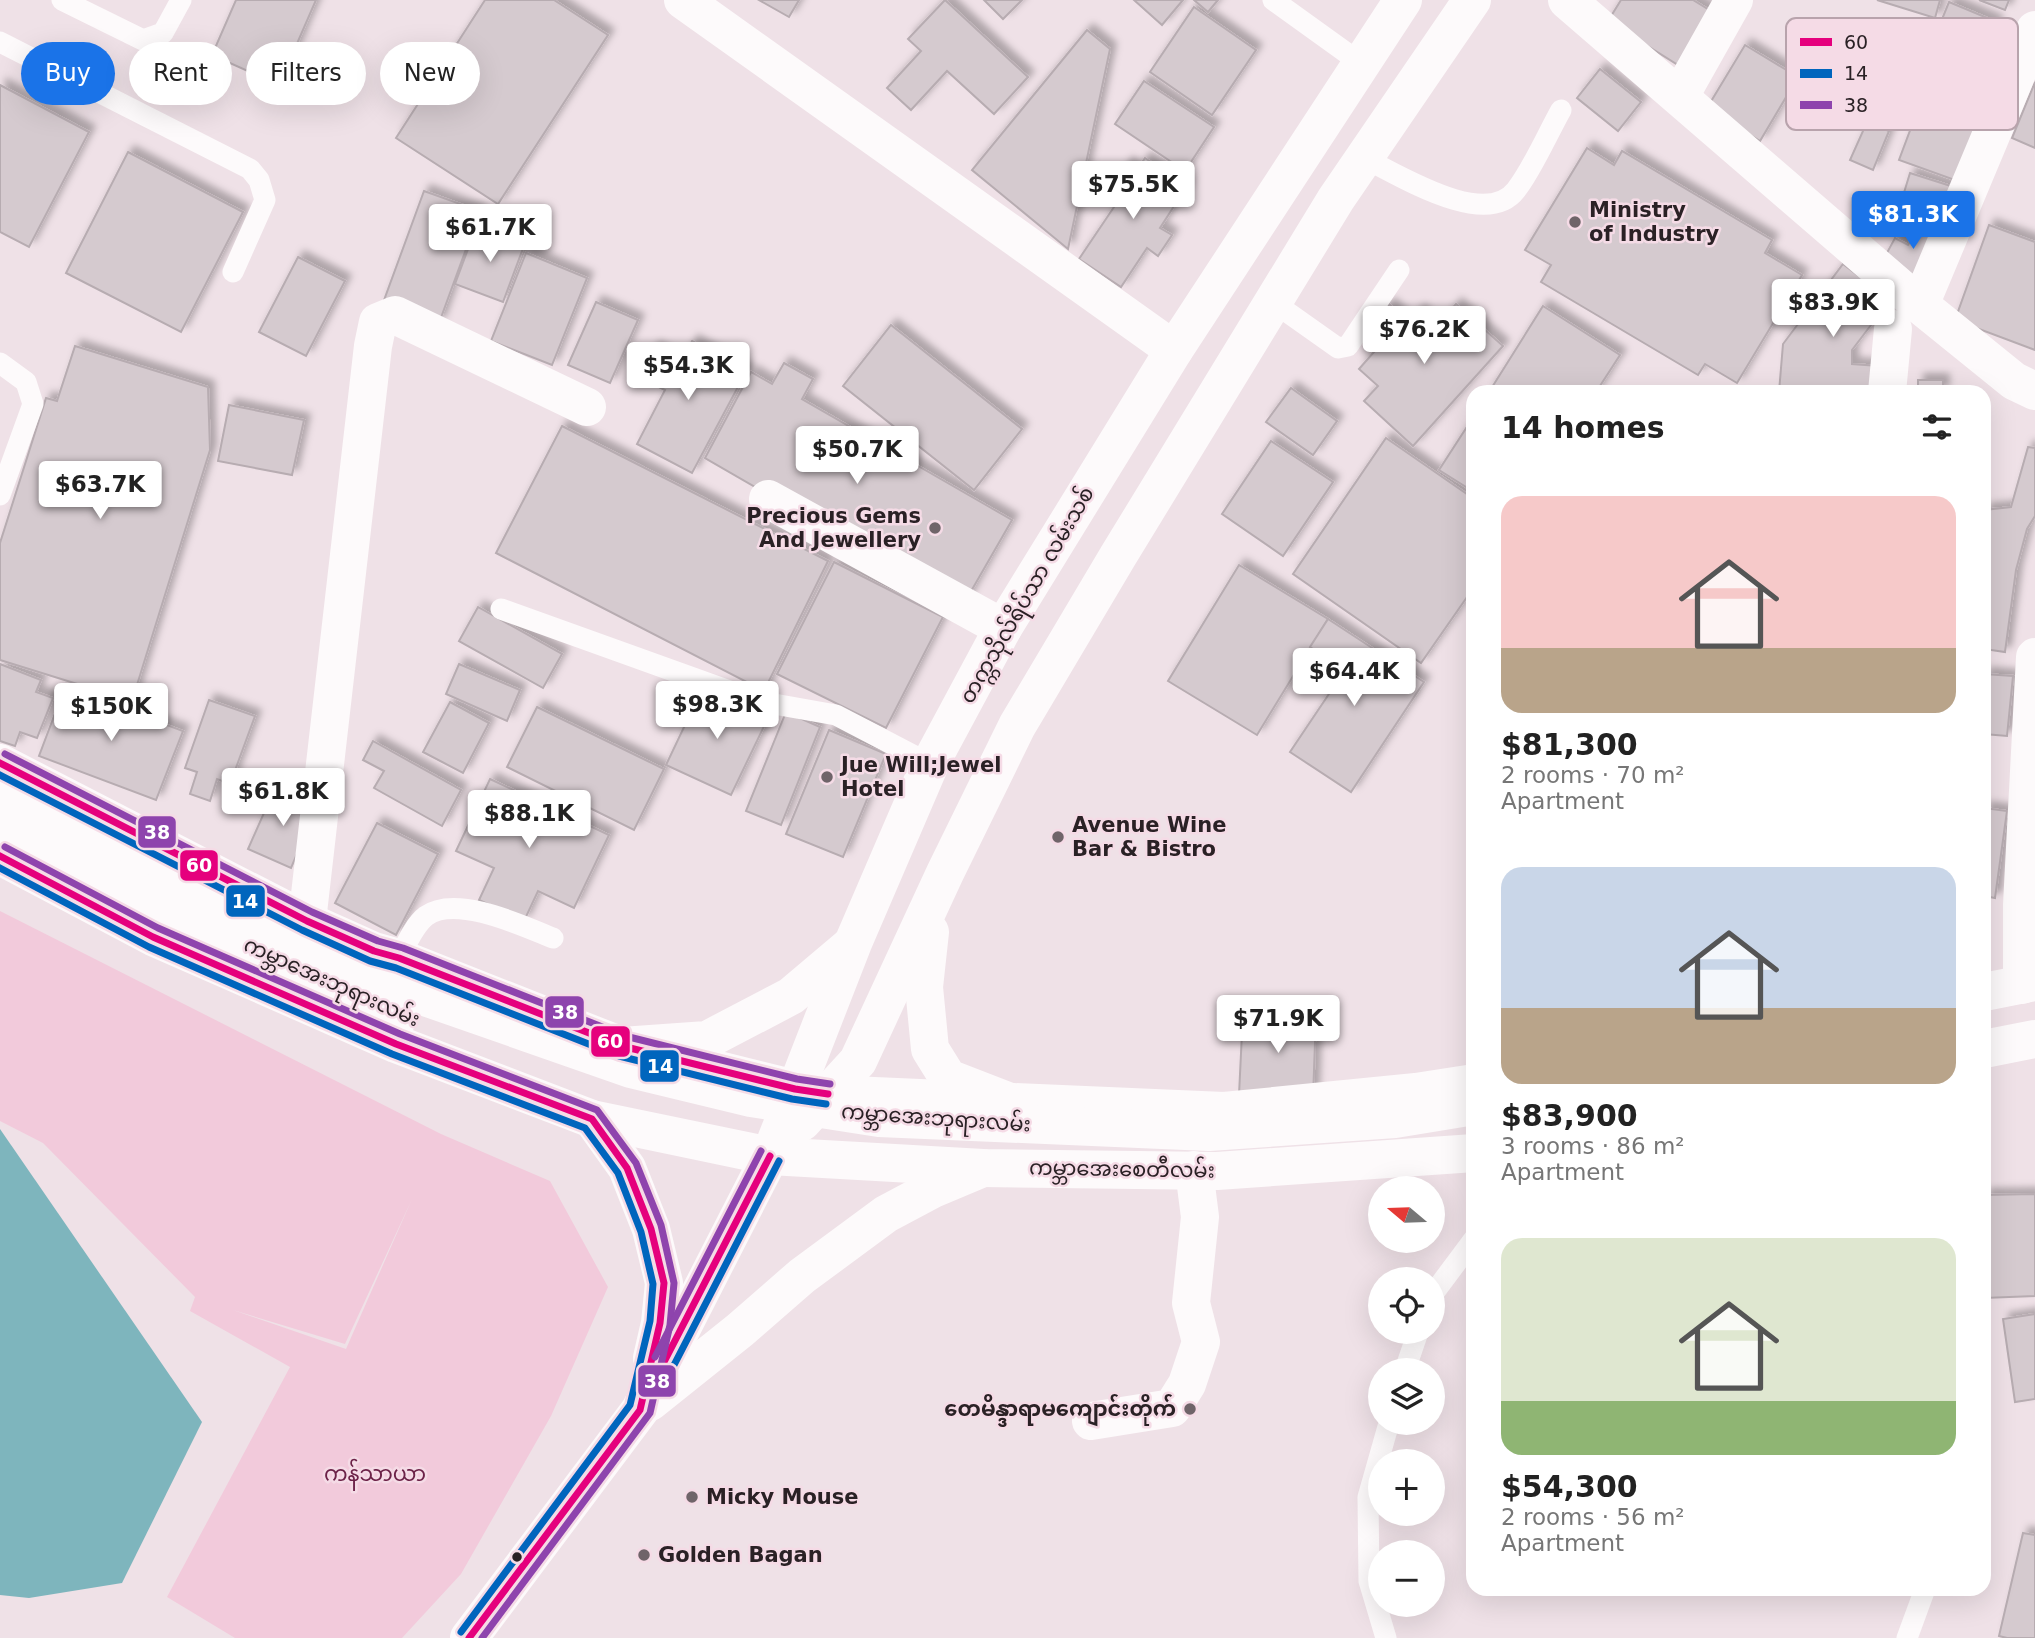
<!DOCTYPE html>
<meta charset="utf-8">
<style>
:root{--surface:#fff;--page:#f2f2f2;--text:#222;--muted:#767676;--accent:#1a73e8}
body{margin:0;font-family:"DejaVu Sans","Noto Sans Myanmar",sans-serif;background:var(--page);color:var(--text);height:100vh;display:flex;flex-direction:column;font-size:26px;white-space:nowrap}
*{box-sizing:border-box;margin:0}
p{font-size:23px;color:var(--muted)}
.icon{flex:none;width:38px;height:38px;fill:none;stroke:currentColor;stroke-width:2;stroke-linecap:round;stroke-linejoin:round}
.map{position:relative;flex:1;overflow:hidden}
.details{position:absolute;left:1466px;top:385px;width:525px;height:1211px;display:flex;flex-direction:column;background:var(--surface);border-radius:21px;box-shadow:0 7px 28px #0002}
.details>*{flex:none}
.top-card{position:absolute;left:21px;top:42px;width:665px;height:63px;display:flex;gap:14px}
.needle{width:46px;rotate:289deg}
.controls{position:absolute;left:1368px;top:1176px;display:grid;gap:14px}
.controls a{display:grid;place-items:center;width:77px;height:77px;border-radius:50%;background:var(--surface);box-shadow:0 7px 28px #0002;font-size:35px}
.price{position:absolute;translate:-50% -60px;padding:0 16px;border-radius:7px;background:#fff;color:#222;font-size:23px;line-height:46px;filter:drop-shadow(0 2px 4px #0008)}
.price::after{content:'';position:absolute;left:50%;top:42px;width:21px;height:16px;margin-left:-10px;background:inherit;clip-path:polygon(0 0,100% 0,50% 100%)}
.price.on{background:var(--accent);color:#fff}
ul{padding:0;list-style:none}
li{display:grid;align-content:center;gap:14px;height:371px;padding:0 35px}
li span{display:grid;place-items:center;height:217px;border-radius:21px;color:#555}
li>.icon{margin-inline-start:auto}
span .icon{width:126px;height:126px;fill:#fffc;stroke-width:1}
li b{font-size:30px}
h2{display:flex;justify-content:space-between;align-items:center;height:84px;padding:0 35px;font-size:30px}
.pill{padding:0 24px;border-radius:32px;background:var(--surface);box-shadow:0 7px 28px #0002;font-size:24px;line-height:63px}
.pill.on{background:var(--accent);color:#fff}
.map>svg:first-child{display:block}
.green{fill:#f2cadb;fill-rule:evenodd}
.water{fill:#7eb5bd}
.building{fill:#d5cacf;stroke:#b7acb1;stroke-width:2;filter:url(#shadow)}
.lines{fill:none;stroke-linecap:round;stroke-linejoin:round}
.service{stroke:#fdfafb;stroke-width:21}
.minor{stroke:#fdfafb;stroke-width:38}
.secondary{stroke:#fdfafb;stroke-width:38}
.primary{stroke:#fdfafb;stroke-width:38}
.bus-1-casing{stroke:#f5dbe6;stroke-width:12}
.bus-2-casing{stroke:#f5dbe6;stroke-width:12}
.bus-3-casing{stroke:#f5dbe6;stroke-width:12}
.bus-1{stroke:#e5007d;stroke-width:7}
.bus-2{stroke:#0065bd;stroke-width:7}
.bus-3{stroke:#8e44ad;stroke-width:7}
.poi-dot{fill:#6f6469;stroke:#f5dbe6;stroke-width:2.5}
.bus-dot{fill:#2a2125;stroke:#f5dbe6;stroke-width:2.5}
.labels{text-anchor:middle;stroke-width:5;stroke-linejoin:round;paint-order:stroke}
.poi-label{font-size:21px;font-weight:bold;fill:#2a2125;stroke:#f5dbe6;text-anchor:start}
.street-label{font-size:21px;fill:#2a2125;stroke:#f5dbe6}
.park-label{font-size:21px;fill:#6c2248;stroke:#f5dbe6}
.key{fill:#f5dbe6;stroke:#b8a3ac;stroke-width:2}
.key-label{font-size:19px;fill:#2a2125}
.line-badge{stroke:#f5dbe6;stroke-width:2.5}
.badge-label{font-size:19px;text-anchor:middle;font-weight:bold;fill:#fff}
</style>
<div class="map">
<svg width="2035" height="1638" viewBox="0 0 2035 1638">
<defs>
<filter id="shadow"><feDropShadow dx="6" dy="-6" stdDeviation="3.5" flood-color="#0004"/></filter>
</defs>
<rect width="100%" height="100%" fill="#efe1e7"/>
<path class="green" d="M0 911 441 1134 550 1181 608 1287 551 1416 461 1574 402 1638H235L167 1597 290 1367 190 1311 195 1297 43 1143 0 1121ZM412 1199 346 1349 233 1310 345 1344Z"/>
<polygon class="water" points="0,1129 202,1422 122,1583 29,1598 0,1595"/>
<g class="building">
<polygon points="236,0 316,0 279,85 212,55"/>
<polygon points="485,0 554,0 608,35 498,204 396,138"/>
<polygon points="759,0 799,0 789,17"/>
<polygon points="945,0 1028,77 994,114 947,71 911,110 887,88 921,51 908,39"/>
<polygon points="984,0 1022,0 1003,19"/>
<polygon points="1134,0 1183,0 1162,25"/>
<polygon points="1194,0 1218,0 1208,12"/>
<polygon points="1621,0 1693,0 1719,16 1686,70 1608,21"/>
<polygon points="1877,0 1940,0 1935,18"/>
<polygon points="1979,0 2009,0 2005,10"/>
<polygon points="1949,2 1997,22 1986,48 1938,29"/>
<polygon points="1194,7 1256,50 1212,115 1150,72"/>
<polygon points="1087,30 1110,49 1068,249 972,170"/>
<polygon points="1745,45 1798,77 1760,141 1707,108"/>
<polygon points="1942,45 2005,68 1963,183 1899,160"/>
<polygon points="1600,69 1641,102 1618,131 1577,98"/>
<polygon points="1144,81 1214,127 1185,171 1115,124"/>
<polygon points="2035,82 2035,148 2012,138"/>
<polygon points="0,85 89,132 29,247 0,232"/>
<polygon points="1867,122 1889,131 1873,170 1850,160"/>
<polygon points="1587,148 1614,165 1622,151 1772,240 1765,253 1802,275 1737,383 1705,364 1698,375 1541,282 1551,265 1525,250"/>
<polygon points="128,152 243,212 181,332 66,273"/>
<polygon points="1145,158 1187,186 1160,228 1172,235 1158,256 1147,248 1121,287 1079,259 1114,207 1103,199 1127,163 1137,170"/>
<polygon points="1910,173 1957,188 1945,224 1899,209"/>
<polygon points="424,191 480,211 439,323 383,303"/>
<polygon points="1922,221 1942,232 1915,280 1882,262 1895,238 1908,245"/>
<polygon points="477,225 525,243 503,302 455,284"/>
<polygon points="1989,225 2035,242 2035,350 1955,320"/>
<polygon points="526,253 587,278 552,365 491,341"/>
<polygon points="298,257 345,281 306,356 259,332"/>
<polygon points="1843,264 1890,300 1852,350 1852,364 1879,366 1877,392 1779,392 1783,344"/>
<polygon points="596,302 638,320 610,383 568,365"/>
<polygon points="1389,304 1408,322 1419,310 1437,326 1456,304 1503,346 1413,446 1364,401 1378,386 1359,369 1381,344 1365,330"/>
<polygon points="1543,306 1620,355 1596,392 1489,392"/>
<polygon points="891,325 1022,429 974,490 843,386"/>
<polygon points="692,341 747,370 692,473 637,444 665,390 638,377 654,347 681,362"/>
<polygon points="75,346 208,387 210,450 132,701 0,660 0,543 46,398 57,401"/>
<polygon points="784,363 813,379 802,399 1012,520 962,607 705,458 751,372 772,384"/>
<rect x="1918" y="380" width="25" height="12"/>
<polygon points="1291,388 1337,421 1313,455 1266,422"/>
<polygon points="229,405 304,420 292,475 218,461"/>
<polygon points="1474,416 1474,492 1439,470"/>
<polygon points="562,426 828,561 764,691 496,553"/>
<polygon points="1386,438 1474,499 1474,587 1421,663 1293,574"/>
<polygon points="1271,441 1333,482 1283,556 1222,514"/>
<polygon points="2028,447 2035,448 2035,516 2027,529 2016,570 2005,652 1984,649 1984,510 2011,507"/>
<polygon points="834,562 943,617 886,728 777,674"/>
<polygon points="1239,565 1328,619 1257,735 1168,681"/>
<polygon points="478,607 562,654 543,688 459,641"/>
<polygon points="1328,619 1424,682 1351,792 1290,752 1345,670 1310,647"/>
<polygon points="0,664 41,680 36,692 53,698 37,738 20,732 15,746 0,741"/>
<polygon points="459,664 520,690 507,721 446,694"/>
<polygon points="1984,674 2013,676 2007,736 1984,734"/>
<polygon points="65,687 183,731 156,800 39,756"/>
<polygon points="703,687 768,718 731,795 666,765"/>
<polygon points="209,700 255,716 230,784 217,779 210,801 190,794 197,772 185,768"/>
<polygon points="450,702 489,723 463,773 423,752"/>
<polygon points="537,707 664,769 634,830 507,767"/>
<polygon points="786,712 820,727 781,825 746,811"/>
<polygon points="829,730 886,754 843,857 786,834"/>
<polygon points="373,741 461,790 442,826 374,788 384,771 363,760"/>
<polygon points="490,779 609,835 574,908 538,891 524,921 479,900 494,868 456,851"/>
<polygon points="275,788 317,807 291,868 248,849"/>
<polygon points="1984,808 2007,811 1995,898 1984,896"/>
<polygon points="377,823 438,854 396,935 335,903"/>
<polygon points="1243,1012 1316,1015 1313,1098 1239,1095"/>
<polygon points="2035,1194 2035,1296 1984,1298 1984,1195"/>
<polygon points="2035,1314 2035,1399 2015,1402 2003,1319"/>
<polygon points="2023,1533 2035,1535 2035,1638 2007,1638 1999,1636"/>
</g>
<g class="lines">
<g class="service">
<polyline points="62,0 143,40 163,33 181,0"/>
<polyline points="1273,0 1362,64"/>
<polyline points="0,42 250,169 259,180 265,200 233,272"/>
<path d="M1364 158C1399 175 1486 230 1516 190 1532 170 1548 133 1561 110"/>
<polyline points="1273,302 1338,348 1348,346 1399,270"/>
<polyline points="0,363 26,382 33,404 0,495"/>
<polyline points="501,609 757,701 836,715 930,764"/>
<path d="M399 958C406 945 414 925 426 916 456 894 523 926 553 938"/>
<polyline points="1433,1294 1474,1239"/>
<polyline points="1405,1370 1418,1332"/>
<polyline points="1386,1638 1369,1581 1368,1497 1389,1423"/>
<polyline points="1907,1638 1925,1589"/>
</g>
<g class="minor">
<polyline points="683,0 1174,350"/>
<polyline points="1567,0 1920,305 2014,381 2035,391"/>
<polyline points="1680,96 1734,0"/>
<polyline points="1920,305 2035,30"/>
<polyline points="1887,392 1893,329"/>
<polyline points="768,499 1003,628"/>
<polyline points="307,921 373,346 378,322 395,315 587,407"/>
<polyline points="2022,985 2022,905 2035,657"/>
<polyline points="1091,1421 1172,1408 1187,1384 1201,1342 1191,1303 1200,1217 1194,1170"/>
</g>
<g class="secondary">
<polyline points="0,763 307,921 374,951 399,958 622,1046 795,1089 828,1094 1224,1111 1416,1092 1474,1083"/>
<polyline points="0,856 153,937 396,1044 592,1119 770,1156 983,1168 1217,1171 1474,1153"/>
</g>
<g class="primary">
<polyline points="0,790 402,989 631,1069 751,1098 879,1118 1209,1132 1395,1119 1474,1106"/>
<polyline points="0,819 193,919 400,1016"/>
<polyline points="930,932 924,987 930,1049 948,1078 1010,1102"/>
<polyline points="1984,992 2035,982"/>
<polyline points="622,1046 707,1040 791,996 849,947"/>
<polyline points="1984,1049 2035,1039"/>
<polyline points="592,1119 627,1168 651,1229 664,1283 660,1323 652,1358"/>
<polyline points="802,1122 858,1061 945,873 1017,726 1118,556 1336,199 1472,0"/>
<polyline points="650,1402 740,1330 802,1276 886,1214 933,1189 983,1168"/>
<polyline points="469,1638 640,1410 770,1156 853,943 930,764 1003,628 1174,350 1403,0"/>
</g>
<defs>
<g id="bus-1">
<polyline points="0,763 307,921 374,951 399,958 622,1046 795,1089 828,1094"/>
<polyline points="0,856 153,937 396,1044 592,1119 627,1168 651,1229 664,1283 660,1323 640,1410 469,1638"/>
<polyline points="664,1362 770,1156"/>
</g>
<g id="bus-2">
<polyline points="0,775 302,930 370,961 396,968 619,1056 792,1099 826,1104"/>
<polyline points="0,868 149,947 392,1054 585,1128 618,1173 641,1232 653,1284 650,1321 630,1405 461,1632"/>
<polyline points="673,1367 779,1161"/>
</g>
<g id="bus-3">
<polyline points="5,754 312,912 378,941 403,948 625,1036 797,1079 830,1084"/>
<polyline points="5,847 158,928 400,1034 597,1110 636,1163 661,1225 674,1283 670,1325 650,1413 482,1638"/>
<polyline points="655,1357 761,1151"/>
</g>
</defs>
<use href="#bus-1" class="bus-1-casing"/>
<use href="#bus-2" class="bus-2-casing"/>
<use href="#bus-3" class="bus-3-casing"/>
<use href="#bus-1" class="bus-1"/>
<use href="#bus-2" class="bus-2"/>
<use href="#bus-3" class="bus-3"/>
</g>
<g class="poi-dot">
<circle cx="1575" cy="222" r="7"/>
<circle cx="935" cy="528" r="7"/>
<circle cx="827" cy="777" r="7"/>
<circle cx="1058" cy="837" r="7"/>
<circle cx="1190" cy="1409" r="7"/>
<circle cx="692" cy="1497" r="7"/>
<circle cx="644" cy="1555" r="7"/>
</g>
<circle class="bus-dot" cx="517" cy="1557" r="6"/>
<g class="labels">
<g class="poi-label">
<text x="1589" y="217">Ministry<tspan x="1589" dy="24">of Industry</tspan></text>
<text x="921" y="523" text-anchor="end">Precious Gems<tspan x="921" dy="24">And Jewellery</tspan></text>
<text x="841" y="772">Jue Will;Jewel<tspan x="841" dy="24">Hotel</tspan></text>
<text x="1072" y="832">Avenue Wine<tspan x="1072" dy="24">Bar &amp; Bistro</tspan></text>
<text x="1176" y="1416" text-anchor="end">တေမိန္ဒာရာမကျောင်းတိုက်</text>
<text x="706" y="1504">Micky Mouse</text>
<text x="658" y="1562">Golden Bagan</text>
</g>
<g class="street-label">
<text transform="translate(1027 595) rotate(-60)" y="7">တက္ကသိုလ်ရိပ်သာ လမ်းသစ်</text>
<text transform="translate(332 982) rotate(24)" y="7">ကမ္ဘာအေးဘုရားလမ်း</text>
<text transform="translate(936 1118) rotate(4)" y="7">ကမ္ဘာအေးဘုရားလမ်း</text>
<text transform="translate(1122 1169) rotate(1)" y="7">ကမ္ဘာအေးစေတီလမ်း</text>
</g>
<g class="park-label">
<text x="375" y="1481">ကန်သာယာ</text>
</g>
</g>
<rect x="1786" y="18" width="232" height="112" rx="10" class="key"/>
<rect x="1800" y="38" width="32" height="8" fill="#e5007d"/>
<rect x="1800" y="69" width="32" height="9" fill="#0065bd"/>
<rect x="1800" y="101" width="32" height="8" fill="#8e44ad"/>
<g class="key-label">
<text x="1844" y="49">60</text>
<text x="1844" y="80">14</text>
<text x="1844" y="112">38</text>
</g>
<g class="line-badge">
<rect x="137" y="815" width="40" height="34" rx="7" fill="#8e44ad"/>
<rect x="179" y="849" width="40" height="33" rx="7" fill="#e5007d"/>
<rect x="225" y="884" width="41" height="34" rx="7" fill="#0065bd"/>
<rect x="544" y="995" width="41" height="34" rx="7" fill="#8e44ad"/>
<rect x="590" y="1025" width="41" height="33" rx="7" fill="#e5007d"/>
<rect x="639" y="1049" width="41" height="34" rx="7" fill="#0065bd"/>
<rect x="637" y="1364" width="40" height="34" rx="7" fill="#8e44ad"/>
</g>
<g class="badge-label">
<text x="157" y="839">38</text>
<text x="199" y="872">60</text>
<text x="245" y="908">14</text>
<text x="565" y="1019">38</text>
<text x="610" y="1048">60</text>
<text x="660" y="1073">14</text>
<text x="657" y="1388">38</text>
</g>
</svg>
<div class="controls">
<a><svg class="needle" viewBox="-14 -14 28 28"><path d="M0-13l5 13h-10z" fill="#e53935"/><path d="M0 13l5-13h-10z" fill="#767676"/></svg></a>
<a><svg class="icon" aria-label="locate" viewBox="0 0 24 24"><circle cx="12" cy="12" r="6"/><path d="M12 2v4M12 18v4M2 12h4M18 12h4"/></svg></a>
<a><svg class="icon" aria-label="layers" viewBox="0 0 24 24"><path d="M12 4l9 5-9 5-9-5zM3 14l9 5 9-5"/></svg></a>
<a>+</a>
<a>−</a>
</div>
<b class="price" style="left:1133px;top:221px">$75.5K</b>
<b class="price on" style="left:1913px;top:251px">$81.3K</b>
<b class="price" style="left:490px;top:264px">$61.7K</b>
<b class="price" style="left:1833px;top:339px">$83.9K</b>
<b class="price" style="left:1424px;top:366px">$76.2K</b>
<b class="price" style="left:688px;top:402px">$54.3K</b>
<b class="price" style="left:857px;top:486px">$50.7K</b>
<b class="price" style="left:100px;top:521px">$63.7K</b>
<b class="price" style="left:1354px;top:708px">$64.4K</b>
<b class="price" style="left:717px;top:741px">$98.3K</b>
<b class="price" style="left:111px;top:743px">$150K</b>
<b class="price" style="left:283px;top:828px">$61.8K</b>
<b class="price" style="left:529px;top:850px">$88.1K</b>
<b class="price" style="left:1278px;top:1055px">$71.9K</b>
<div class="top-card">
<a class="pill on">Buy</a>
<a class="pill">Rent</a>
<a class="pill">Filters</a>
<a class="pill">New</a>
</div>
<section class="details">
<h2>14 homes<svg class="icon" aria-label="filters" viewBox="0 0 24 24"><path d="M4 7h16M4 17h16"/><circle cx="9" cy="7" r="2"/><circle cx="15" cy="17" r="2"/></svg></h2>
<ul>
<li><span style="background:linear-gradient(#f6c9c9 70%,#b9a48a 0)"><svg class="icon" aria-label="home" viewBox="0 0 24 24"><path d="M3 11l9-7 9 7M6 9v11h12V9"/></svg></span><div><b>$81,300</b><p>2 rooms · 70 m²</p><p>Apartment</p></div></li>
<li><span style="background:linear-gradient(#c9d6e8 65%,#b9a48a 0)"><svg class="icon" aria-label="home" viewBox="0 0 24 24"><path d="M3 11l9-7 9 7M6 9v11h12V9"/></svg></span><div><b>$83,900</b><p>3 rooms · 86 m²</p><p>Apartment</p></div></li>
<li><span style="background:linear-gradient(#dfe7d0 75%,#8fb573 0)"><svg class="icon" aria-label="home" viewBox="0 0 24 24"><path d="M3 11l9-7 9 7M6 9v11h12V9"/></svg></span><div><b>$54,300</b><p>2 rooms · 56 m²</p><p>Apartment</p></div></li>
</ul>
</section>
</div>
